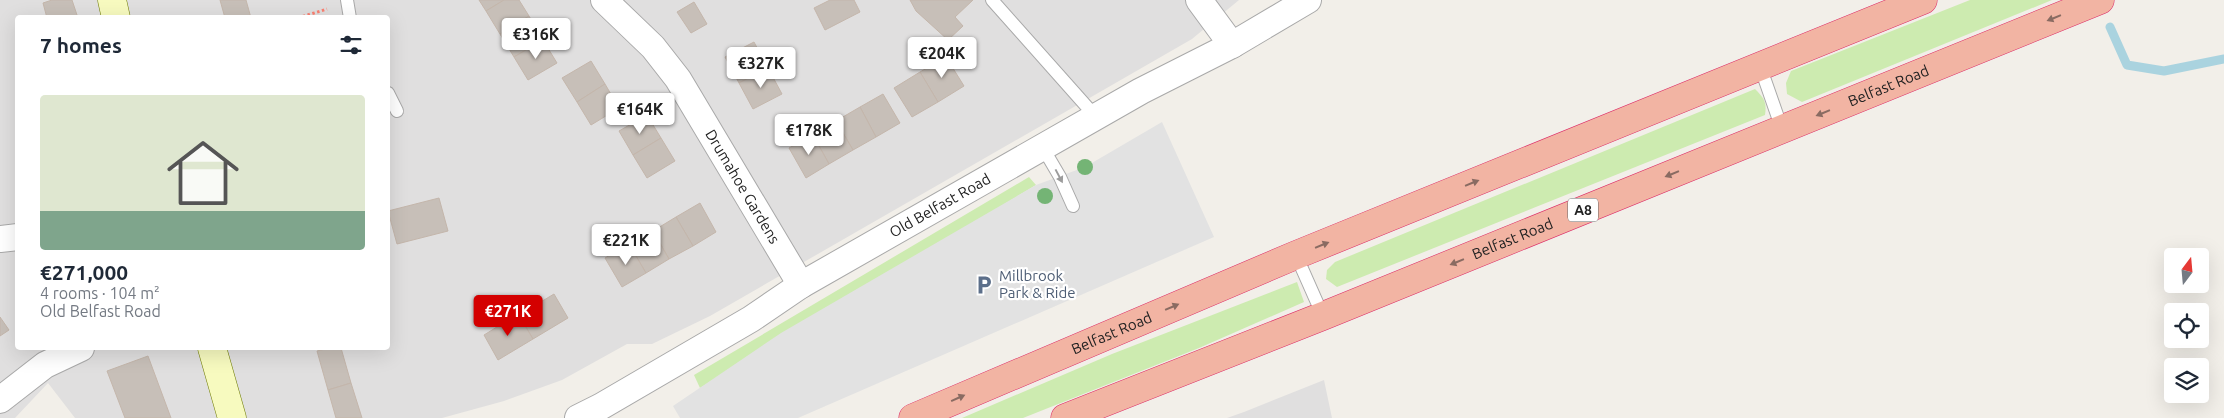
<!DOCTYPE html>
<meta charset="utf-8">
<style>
:root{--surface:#fff;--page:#f2f2f3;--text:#1f2937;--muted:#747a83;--line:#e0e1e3;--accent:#d40000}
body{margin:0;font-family:Ubuntu,sans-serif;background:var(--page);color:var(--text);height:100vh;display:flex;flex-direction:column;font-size:19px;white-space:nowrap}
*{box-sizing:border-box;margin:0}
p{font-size:16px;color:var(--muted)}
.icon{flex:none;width:28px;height:28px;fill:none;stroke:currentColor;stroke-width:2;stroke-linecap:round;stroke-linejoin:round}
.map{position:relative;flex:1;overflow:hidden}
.drawer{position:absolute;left:15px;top:15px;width:375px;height:335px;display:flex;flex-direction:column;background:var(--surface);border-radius:5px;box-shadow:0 5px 20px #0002}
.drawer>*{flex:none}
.needle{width:32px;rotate:16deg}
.controls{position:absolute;left:2164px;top:248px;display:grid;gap:10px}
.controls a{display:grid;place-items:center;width:45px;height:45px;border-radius:5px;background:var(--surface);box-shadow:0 5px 20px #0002;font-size:25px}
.price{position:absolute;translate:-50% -42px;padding:0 11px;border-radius:5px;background:#fff;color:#222;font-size:16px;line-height:32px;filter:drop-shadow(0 1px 2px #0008)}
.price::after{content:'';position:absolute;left:50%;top:30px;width:15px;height:11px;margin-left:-8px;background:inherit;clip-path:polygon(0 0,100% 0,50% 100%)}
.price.selected{background:var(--accent);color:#fff}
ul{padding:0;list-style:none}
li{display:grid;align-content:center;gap:10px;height:265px;padding:0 25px}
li+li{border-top:1px solid var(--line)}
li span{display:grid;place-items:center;height:155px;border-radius:5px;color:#555}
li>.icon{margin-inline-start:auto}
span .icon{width:90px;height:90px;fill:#fffc;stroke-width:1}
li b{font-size:21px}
h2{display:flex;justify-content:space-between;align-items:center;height:60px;padding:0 25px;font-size:21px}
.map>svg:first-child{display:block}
.residential{fill:#e0dfdf;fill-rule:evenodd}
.grass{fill:#cdebb0}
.parking{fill:#e2e2e2}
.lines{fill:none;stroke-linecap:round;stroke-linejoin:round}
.stream{stroke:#aad3df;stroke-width:9}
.building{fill:#c7bfb8;stroke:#c4b6ab}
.service-casing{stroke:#a9a9a9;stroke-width:14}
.minor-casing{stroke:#a9a9a9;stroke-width:28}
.secondary-casing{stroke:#707d05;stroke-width:29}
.trunk-casing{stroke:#dc2a67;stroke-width:29}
.path{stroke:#fa8072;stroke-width:3;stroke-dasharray:2.5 2.5;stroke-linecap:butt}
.service{stroke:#fff;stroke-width:12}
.minor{stroke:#fff;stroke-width:26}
.secondary{stroke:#f7fabf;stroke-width:28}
.trunk{stroke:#f2b4a3;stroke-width:28}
.tree{fill:#74b475}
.oneway{fill:#8a6b62}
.oneway2{fill:#9c9c9c}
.labels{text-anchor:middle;stroke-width:4.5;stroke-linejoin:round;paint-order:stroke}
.shield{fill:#fff;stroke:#646464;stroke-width:1}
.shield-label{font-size:14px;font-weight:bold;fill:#222}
.street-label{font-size:15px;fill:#222;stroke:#fff}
.service-label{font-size:15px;fill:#4e5e75;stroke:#fff;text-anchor:start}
</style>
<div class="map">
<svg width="2224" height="418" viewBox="0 0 2224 418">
<rect width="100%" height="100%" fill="#f2efe9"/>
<g class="residential">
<path d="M0 0H1239L1192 39 710 316 652 344H627L562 380 504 401 442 418H75L48 383 15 418H0ZM18 18H388V348H18Z"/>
<polygon points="1324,380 1332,418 1227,418 1244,412"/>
</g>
<g class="grass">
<polygon points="1970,0 2052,0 1802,102 1787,94 1786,83 1791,71"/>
<path d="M1755 89C1764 98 1767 102 1765 115L1337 287 1326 279 1327 270 1335 262Z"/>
<polygon points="1029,177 1036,185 700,388 694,375"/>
<polygon points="1297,282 1304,302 1199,348 1023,418 962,418 1112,354"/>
</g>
<polygon class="parking" points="1162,122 1214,237 798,418 680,418 673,406 781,333 1036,185 1085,167"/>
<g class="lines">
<polyline class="stream" points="2110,27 2127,65 2164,71 2224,59"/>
</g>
<g class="building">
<polygon points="52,0 72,0 78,18 47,18 43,3"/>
<polygon points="220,0 246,0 251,18 225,18"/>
<polygon points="479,0 504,0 486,11"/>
<polygon points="504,0 519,0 529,16 500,34 486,11"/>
<polygon points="830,0 854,0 860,12 825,30 814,8"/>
<polygon points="910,0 973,0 955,17 963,26 948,40 916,11"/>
<polygon points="694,2 707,24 691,33 677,12"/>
<polygon points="529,16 543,40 514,57 500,34"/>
<polygon points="543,40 557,63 528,80 514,57"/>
<polygon points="754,42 768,68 739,83 725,57"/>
<polygon points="946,57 964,86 938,102 920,72"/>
<polygon points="591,61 605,84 577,102 562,78"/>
<polygon points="768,68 782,94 753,109 739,83"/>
<polygon points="920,72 938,102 912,117 894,88"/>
<polygon points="605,84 619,108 591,125 577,102"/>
<polygon points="883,94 900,123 876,137 860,107"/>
<polygon points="860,107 876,137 853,150 836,121"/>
<polygon points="647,115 661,138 633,155 619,131"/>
<polygon points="836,121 853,150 829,164 813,135"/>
<polygon points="813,135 829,164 806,178 789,148"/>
<polygon points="661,138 675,161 647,178 633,155"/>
<polygon points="439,198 448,231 397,244 388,211"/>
<polygon points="700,203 716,232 693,246 676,217"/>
<polygon points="676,217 693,246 669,259 653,231"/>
<polygon points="653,231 669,259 646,273 629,244"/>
<polygon points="629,244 646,273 622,287 605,258"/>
<polygon points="554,294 568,318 533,339 519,315"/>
<polygon points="518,314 533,339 498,360 484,335"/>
<polygon points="0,317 9,330 0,336"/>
<polygon points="329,348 341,348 351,383 328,390 317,351"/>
<polygon points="148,356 171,418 125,418 107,371"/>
<polygon points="351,383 362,418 336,418 328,390"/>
</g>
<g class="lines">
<defs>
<g id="service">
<polyline points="347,0 350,18"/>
<polyline points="992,0 1096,117"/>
<polyline points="1760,66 1782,129"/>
<polyline points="388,93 397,111"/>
<polyline points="1043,148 1060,177 1073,206"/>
<polyline points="1296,255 1323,316"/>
</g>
<g id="minor">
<path id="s1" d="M604 0 653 47 678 79 801 285"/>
<polyline points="1199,0 1232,45"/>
<polyline points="0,239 18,237"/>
<polyline points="0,400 45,365 81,348"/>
<path id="s2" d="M578 418 600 407 751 319 801 285 1141 91 1232 45 1308 0"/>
</g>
<g id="secondary">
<polyline points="112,0 116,18"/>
<polyline points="212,348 232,418"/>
</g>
<g id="trunk">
<path id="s3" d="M913 418 1296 255 1923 0"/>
<path id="s4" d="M1065 418 1323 316 2100 0"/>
</g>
</defs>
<use href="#service" class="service-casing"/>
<use href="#minor" class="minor-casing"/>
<use href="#secondary" class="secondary-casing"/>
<use href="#trunk" class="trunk-casing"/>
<polyline class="path" points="298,18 327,9"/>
<use href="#service" class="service"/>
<use href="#minor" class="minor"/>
<use href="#secondary" class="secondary"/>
<use href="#trunk" class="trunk"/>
</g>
<g class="tree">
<circle cx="1085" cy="167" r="8"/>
<circle cx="1045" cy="196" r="8"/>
</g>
<defs><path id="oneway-solid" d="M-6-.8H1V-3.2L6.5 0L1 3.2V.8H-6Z" transform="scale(1.25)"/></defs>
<g class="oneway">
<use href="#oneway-solid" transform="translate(2054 18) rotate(158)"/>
<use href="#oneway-solid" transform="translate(1823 113) rotate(158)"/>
<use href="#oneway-solid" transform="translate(1672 174) rotate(158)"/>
<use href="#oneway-solid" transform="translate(1472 183) rotate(-22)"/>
<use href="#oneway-solid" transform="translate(1322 245) rotate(-22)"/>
<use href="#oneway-solid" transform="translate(1457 262) rotate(158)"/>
<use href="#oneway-solid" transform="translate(1172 307) rotate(-23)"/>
<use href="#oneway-solid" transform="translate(958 398) rotate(-24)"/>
</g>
<use class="oneway2" href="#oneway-solid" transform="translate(1059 176) rotate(62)"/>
<defs>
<symbol id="parking-bare" viewBox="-9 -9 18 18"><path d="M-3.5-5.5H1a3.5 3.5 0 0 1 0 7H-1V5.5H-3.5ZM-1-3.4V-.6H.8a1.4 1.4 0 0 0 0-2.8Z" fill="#5c6f8a" stroke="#fff" stroke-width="2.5" paint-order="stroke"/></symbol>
</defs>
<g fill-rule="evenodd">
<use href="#parking-bare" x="970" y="271" width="28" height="28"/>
</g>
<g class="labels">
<rect class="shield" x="1568" y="198.5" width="30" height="23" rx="4"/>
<g class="shield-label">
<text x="1583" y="215">A8</text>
</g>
<g class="street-label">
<text dy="5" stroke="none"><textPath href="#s4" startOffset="888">Belfast Road</textPath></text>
<text dy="5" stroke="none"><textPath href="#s1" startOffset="234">Drumahoe Gardens</textPath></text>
<text dy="5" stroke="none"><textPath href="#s2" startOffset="420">Old Belfast Road</textPath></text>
<text dy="5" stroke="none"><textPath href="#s4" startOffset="482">Belfast Road</textPath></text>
<text dy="5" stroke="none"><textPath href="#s3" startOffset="216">Belfast Road</textPath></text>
</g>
<g class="service-label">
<text x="999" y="281">Millbrook<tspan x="999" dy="17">Park &amp; Ride</tspan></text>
</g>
</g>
</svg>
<div class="controls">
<a><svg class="needle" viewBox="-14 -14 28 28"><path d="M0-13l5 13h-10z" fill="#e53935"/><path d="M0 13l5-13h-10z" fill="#747a83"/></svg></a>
<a><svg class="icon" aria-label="locate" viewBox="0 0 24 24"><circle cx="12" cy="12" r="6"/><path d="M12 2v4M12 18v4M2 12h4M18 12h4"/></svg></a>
<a><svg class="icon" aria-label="layers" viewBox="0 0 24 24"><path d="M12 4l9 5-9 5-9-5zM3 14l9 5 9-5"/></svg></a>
</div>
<b class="price" style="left:536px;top:60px">€316K</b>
<b class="price" style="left:942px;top:79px">€204K</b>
<b class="price" style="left:761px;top:89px">€327K</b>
<b class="price" style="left:640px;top:135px">€164K</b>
<b class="price" style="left:809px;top:156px">€178K</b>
<b class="price" style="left:626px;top:266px">€221K</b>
<b class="price selected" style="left:508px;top:337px">€271K</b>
<section class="drawer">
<h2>7 homes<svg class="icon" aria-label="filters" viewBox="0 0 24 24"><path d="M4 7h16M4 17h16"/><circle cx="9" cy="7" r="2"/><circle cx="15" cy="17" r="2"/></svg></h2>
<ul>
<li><span style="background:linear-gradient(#dfe7d0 75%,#7fa58c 0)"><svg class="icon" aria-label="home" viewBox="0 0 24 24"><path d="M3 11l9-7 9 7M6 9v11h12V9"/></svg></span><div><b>€271,000</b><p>4 rooms · 104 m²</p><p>Old Belfast Road</p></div></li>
</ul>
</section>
</div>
